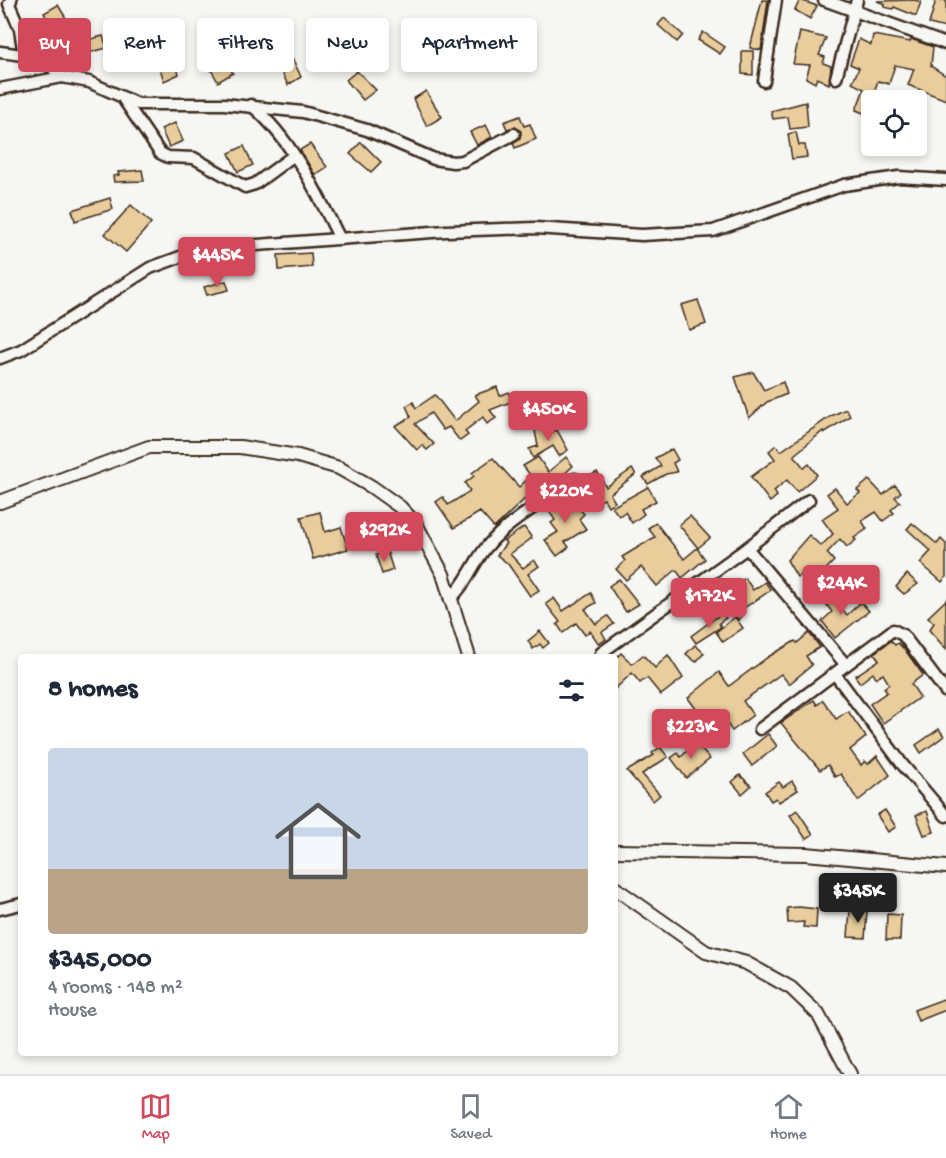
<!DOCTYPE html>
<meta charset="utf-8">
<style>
:root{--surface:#fff;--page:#f2f2f3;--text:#1f2937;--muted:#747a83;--line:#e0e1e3;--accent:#d1495b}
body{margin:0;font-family:"Gochi Hand",sans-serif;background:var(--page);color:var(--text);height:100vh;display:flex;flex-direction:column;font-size:22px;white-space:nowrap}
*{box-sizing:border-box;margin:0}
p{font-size:20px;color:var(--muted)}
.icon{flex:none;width:33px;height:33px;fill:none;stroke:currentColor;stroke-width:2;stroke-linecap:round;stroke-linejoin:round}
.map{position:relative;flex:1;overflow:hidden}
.sheet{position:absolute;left:18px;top:654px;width:600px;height:402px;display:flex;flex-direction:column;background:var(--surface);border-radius:6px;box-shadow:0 3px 9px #0003}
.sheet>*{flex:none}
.hud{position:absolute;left:18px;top:18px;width:600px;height:54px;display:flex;gap:12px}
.fabs{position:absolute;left:861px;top:90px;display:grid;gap:12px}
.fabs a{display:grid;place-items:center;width:66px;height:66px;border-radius:6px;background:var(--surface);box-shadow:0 3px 9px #0003;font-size:30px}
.price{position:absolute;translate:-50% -51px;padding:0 14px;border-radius:6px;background:var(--accent);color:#fff;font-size:20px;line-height:39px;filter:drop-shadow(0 2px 3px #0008)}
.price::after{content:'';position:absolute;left:50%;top:36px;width:18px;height:14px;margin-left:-9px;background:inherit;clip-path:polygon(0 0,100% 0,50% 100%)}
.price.selected{background:#222;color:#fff}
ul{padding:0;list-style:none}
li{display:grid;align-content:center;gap:12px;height:318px;padding:0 30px}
li span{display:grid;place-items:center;height:186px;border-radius:6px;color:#555}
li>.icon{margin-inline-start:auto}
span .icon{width:108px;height:108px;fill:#fffc;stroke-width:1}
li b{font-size:26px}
h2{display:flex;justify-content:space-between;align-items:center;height:72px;padding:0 30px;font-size:26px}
.pill{padding:0 21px;border-radius:6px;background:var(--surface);box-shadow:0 3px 9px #0003;font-size:21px;line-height:54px}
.pill.selected{background:var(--accent);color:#fff}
.tabs{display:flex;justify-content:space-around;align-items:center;height:84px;border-top:2px solid var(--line);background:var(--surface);font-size:16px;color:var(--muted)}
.tabs a{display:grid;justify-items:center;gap:3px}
.tabs .selected{color:var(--accent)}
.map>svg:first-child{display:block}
.building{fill:#e9cd9d;stroke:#3b2a1e;stroke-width:1.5}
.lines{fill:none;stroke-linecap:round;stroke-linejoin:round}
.minor-casing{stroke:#3b2a1e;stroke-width:15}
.tertiary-casing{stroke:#3b2a1e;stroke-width:16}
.minor{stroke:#f6f6f2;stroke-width:10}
.tertiary{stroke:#f6f6f2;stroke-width:12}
</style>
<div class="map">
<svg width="946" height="1074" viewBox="0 0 946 1074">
<rect width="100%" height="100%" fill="#f6f6f2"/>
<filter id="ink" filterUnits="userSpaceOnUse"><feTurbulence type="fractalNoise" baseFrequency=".0167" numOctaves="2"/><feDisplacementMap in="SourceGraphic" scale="12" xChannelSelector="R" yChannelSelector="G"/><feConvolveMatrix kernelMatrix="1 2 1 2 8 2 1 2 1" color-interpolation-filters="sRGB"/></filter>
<g filter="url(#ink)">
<g class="building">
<polygon points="762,0 768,0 761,50 750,48"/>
<polygon points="800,0 817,6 810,19 795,10"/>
<polygon points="915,0 921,2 916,16 894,7 893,9 884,7 885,4 877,1"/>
<polygon points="936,0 946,0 946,28 929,24"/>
<polygon points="58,5 67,20 52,28 44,13"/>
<polygon points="664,18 683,35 677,42 658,25"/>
<polygon points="703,32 725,47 720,54 698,40"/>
<polygon points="800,32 826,38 819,55 825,57 823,63 831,66 829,84 817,78 815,83 806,78 810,65 793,64"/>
<polygon points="873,35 910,42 911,39 933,47 931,66 946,76 946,100 908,85 914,69 895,65 889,84 878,81 866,114 856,110 864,89 852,83 859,68 850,64 859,39 871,45"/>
<polygon points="103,36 107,48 91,52 87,40"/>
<polygon points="288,49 301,77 288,85 274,57"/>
<polygon points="742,51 753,51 753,75 742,74"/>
<polygon points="172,54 179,74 164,81 157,59"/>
<polygon points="223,56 233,73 218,82 208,64"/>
<polygon points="357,71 376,90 363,100 346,80"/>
<polygon points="426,91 442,117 427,126 413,99"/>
<polygon points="806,102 808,127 790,129 788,117 773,119 771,111"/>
<polygon points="520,116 524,126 530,124 536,139 515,148 513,143 520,138 521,131 515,127 507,129 504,122"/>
<polygon points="175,123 183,141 169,147 161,129"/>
<polygon points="486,125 492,137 477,145 470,132"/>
<polygon points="796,132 799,145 805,145 807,157 792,159 788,134"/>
<polygon points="361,142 381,162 371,172 350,154"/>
<polygon points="310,144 327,167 315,175 300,150"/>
<polygon points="244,146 253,165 238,172 229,153"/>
<polygon points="142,170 144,181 114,182 113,176 119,175 118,172"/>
<polygon points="110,198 113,209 75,221 72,210"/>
<polygon points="131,205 151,223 126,252 105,234"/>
<polygon points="311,253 312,267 279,270 278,255"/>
<polygon points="226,281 229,290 207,295 204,287"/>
<polygon points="698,300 706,324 689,330 681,305"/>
<polygon points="753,372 764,390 783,382 787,394 767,402 749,418 735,377"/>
<polygon points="497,387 500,396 509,392 513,401 490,410 496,418 487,424 483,417 465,431 468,435 460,441 449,427 443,430 431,413 415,424 434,444 427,450 422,445 417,450 395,426 411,417 406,406 413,402 416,408 435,395 455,421 479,401 475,395"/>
<polygon points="846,409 850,416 824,433 823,431 794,455 804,468 809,464 817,475 797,492 787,480 774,491 777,496 770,502 751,477 775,459 769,451 776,445 781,451 831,416"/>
<polygon points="546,423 552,432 557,430 568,450 559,456 553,446 533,458 529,449 538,446 535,431"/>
<polygon points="672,449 678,460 673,463 677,472 666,474 648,484 643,477 661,466 655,458"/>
<polygon points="538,457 548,472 566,457 573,466 550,487 545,480 494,528 480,512 454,528 436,502 443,497 448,505 470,491 465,483 474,476 472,473 493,458 519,487 531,476 523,466"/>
<polygon points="632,469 636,474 610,494 615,502 608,506 604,499 583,509 582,506 600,492 590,476 597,472 606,487"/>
<polygon points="869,480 883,495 895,485 901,492 895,497 900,502 891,510 894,513 883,521 876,512 862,521 867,529 854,538 856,540 847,547 840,539 827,553 834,561 822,573 825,578 811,585 804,573 797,577 787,560 809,535 821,546 833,534 822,519 838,508 827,494 835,488 847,503 860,493 857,490"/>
<polygon points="648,487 656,501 641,509 644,514 632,523 625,512 619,516 612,507"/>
<polygon points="567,494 584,514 579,519 586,529 565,542 569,547 557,556 545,540 558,532 551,523 555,520 548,510"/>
<polygon points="320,512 325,532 341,527 348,549 313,559 301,517"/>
<polygon points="690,516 710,538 698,548 679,525"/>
<polygon points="656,523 684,559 697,548 705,559 682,578 676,570 657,586 641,567 626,580 616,569 625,561 622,557 655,537 648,528"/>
<polygon points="912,523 937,544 941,539 946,544 946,577 942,582 920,563 931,551 907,529"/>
<polygon points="524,527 532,538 510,554 523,568 534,560 539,566 528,574 539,590 530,596 508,564 497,555 506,543 504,541"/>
<polygon points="387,551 393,570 382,574 376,555"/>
<polygon points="907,574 918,584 904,594 896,587"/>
<polygon points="745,578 753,590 765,582 771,590 741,610 744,614 738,620 721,596"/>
<polygon points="619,579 639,604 626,612 609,586"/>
<polygon points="828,592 847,615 861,602 869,611 835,638 822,621 832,612 821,597"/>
<polygon points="591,593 596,603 585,609 596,624 608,616 614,624 602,632 606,639 599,644 590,631 585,635 576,623 563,633 557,624 560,622 546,604 554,598 563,611"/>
<polygon points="946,600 946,649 929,630 934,623 928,617"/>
<polygon points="722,613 726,618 719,623 721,627 696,643 691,636"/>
<polygon points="735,617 743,628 723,642 716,632"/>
<polygon points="540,631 549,643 543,648 540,644 533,649 528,641"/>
<polygon points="809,633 820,647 806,656 812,665 789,684 781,674 743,701 753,715 732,731 718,711 705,721 688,698 719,672 729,686 768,657 795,641 797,643"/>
<polygon points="891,641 895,645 898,643 905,650 923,675 911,684 920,697 883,723 870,704 887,692 884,688 889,684 883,674 876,678 873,673 860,683 855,676 879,660 874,653"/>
<polygon points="695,645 704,653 696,662 686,654"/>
<polygon points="621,653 632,664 643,655 655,668 668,655 683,678 661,695 647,678 640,683 632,673 615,689 615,659"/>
<polygon points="814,700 817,705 823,700 836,719 848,711 866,737 850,750 861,765 865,761 868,764 877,756 890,775 858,801 841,774 835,777 828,765 820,770 781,723"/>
<polygon points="939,729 944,736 921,753 916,745"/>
<polygon points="768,734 777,746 752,766 743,754"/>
<polygon points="695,743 710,759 686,778 671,758 678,753 681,757"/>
<polygon points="660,747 668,757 642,774 660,795 653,801 627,771 654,755 652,753"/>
<polygon points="740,775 751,786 742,794 732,782"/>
<polygon points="792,781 798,790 779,802 776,798 771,801 765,792 779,782 783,787"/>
<polygon points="797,810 813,834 806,839 790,815"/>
<polygon points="885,810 896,827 888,832 877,815"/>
<polygon points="927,811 934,832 924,835 916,815"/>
<polygon points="799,907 817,909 816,928 803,927 804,922 788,923 787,908"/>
<polygon points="850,910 867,911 865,938 848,937"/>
<polygon points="887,914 901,915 900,940 886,940"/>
<polygon points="946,998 946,1010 918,1021 914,1010"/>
</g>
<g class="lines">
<defs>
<g id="minor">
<polyline points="11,0 9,4 20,29 24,55"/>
<polyline points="824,0 946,44"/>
<path d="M0 52C26 55 44 57 62 77"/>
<polyline points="836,78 857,0"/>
<polyline points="764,81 776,0"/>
<polyline points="0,89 62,77 89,82 138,104 224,104 303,112 367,130 434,159 453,162 463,161 514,134"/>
<polyline points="124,100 160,153 168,157 194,158 245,187 255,184 293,156"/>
<path d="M251 105C292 139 317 193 340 239"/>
<polyline points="0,358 21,350 150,268 202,249 446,231 535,228 642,235 713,231 844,185 899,177 946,180"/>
<polyline points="747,548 846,665"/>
<path d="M450 599C468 583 473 561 490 543 508 522 552 496 575 479"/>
<polyline points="601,653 747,548 809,500"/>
<polyline points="835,674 902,764 946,816"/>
<polyline points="760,729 893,630 903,635 946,692"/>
<polyline points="0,909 21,904"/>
</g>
<g id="tertiary">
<polyline points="0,502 149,447 240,447 298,456 339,468 372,487 400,507 416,524 443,574 469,657"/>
<polyline points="615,851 806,854 946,867"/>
<polyline points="615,888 706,952 746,963 791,988 818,1014 850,1074"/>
</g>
</defs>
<use href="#minor" class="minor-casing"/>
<use href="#tertiary" class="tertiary-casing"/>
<use href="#minor" class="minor"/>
<use href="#tertiary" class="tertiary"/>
</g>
</g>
</svg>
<div class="fabs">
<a><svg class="icon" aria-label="locate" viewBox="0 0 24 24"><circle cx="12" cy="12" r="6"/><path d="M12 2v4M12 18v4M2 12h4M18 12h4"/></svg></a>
</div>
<b class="price" style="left:217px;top:288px">$445K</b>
<b class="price" style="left:548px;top:442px">$450K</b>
<b class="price" style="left:565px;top:524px">$220K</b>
<b class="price" style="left:384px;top:563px">$292K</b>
<b class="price" style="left:841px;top:616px">$244K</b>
<b class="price" style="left:709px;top:629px">$172K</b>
<b class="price" style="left:691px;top:760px">$223K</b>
<b class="price selected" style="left:858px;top:924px">$345K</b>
<div class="hud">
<a class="pill selected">Buy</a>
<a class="pill">Rent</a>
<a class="pill">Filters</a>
<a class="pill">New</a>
<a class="pill">Apartment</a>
</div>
<section class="sheet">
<h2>8 homes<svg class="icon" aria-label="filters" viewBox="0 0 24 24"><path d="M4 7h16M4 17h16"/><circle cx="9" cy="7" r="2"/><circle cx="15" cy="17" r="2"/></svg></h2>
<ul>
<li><span style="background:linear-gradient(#c9d6e8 65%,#b9a48a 0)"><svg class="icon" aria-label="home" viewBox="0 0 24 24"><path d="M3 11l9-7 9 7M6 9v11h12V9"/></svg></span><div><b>$345,000</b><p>4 rooms · 148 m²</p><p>House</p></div></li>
</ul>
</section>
</div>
<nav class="tabs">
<a class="selected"><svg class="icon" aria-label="map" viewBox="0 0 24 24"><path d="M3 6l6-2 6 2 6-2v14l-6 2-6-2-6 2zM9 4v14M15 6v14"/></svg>Map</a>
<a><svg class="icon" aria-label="saved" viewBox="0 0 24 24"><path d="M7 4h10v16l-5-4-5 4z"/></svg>Saved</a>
<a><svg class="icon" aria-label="home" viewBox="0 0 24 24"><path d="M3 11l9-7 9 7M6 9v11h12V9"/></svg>Home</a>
</nav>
